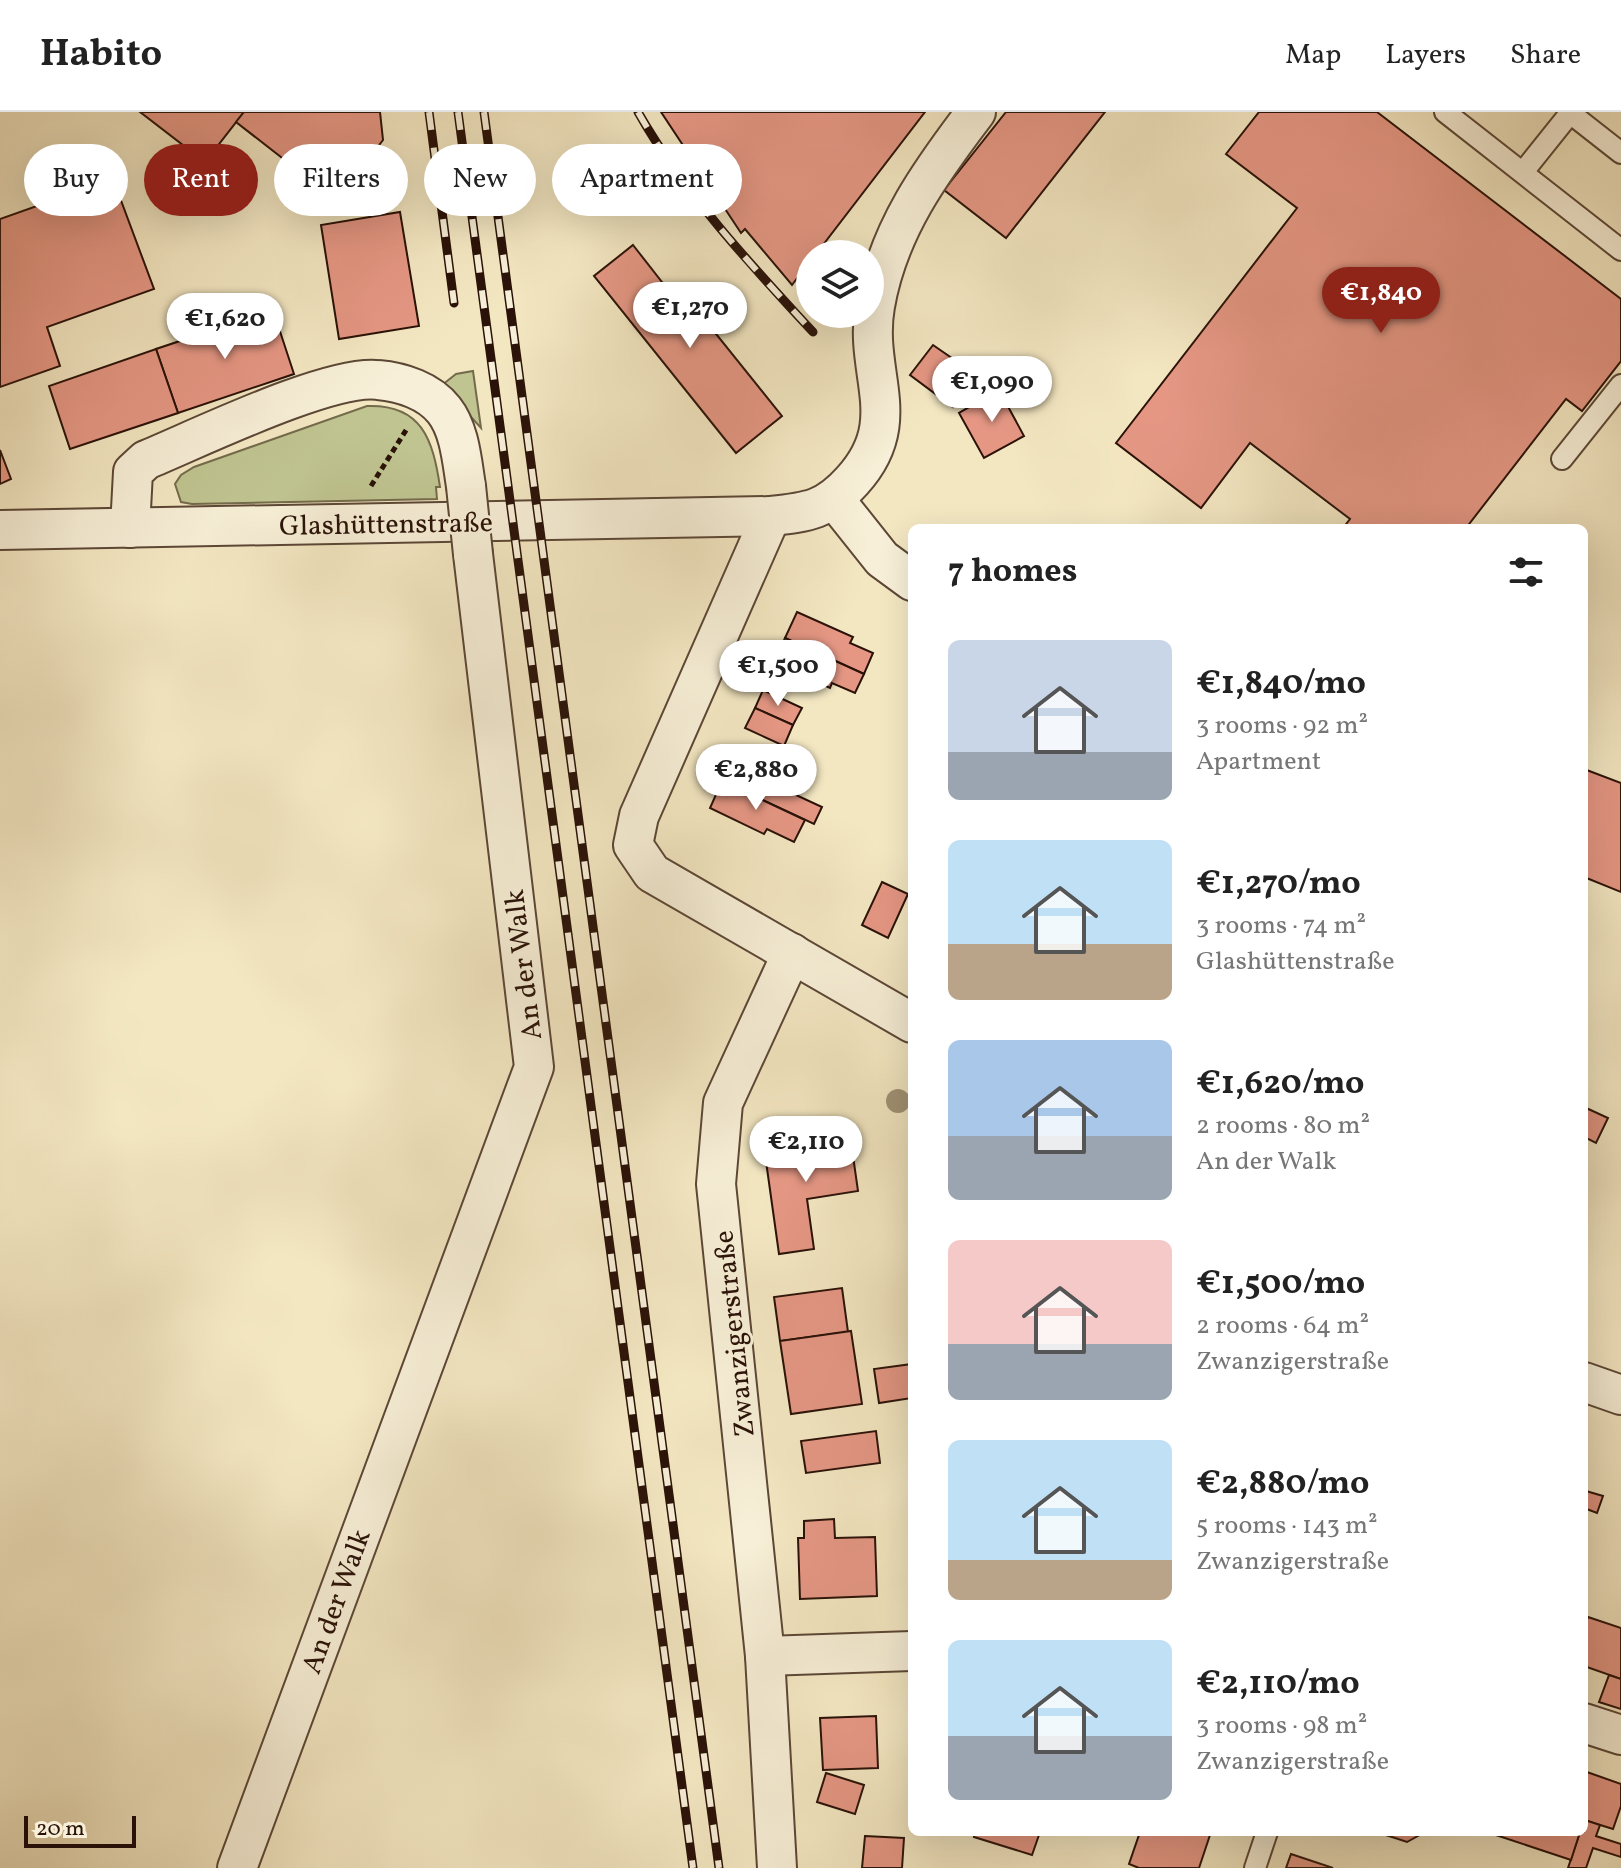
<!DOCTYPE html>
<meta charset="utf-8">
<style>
:root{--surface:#fff;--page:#f6f6f6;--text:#222;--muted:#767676;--line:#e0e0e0;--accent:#8f2418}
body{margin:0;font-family:Vollkorn,serif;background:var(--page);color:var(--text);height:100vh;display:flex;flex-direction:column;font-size:30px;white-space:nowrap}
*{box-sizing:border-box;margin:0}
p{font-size:26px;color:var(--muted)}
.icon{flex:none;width:44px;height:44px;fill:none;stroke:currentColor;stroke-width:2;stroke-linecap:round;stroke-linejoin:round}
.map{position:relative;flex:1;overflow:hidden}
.drawer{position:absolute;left:908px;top:412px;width:680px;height:1312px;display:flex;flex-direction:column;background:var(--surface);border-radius:12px;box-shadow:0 8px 32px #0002}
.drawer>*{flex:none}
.guide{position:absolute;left:24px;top:32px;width:760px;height:72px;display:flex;gap:16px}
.controls{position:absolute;left:796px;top:128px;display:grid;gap:16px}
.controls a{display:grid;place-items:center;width:88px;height:88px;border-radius:50%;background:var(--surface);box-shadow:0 8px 32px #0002;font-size:40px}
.scale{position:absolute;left:24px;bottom:20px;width:112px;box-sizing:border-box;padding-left:8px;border:4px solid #2a1208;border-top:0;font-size:22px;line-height:28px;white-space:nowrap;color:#2a1208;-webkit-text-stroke:6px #f7efd7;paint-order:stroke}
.price{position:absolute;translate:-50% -68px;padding:0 18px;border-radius:28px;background:#fff;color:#222;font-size:26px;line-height:52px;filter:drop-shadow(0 2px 4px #0008)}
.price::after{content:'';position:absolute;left:50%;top:48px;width:24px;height:18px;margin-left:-12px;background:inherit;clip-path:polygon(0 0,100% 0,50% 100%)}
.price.selected{background:var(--accent);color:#fff}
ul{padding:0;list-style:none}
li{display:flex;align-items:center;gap:24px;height:200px;padding:0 40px}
li span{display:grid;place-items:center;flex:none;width:224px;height:160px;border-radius:12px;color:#555}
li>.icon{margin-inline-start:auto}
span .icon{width:96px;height:96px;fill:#fffc;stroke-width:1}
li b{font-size:34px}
h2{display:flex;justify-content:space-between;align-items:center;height:96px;padding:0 40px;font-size:34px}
.pill{padding:0 28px;border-radius:36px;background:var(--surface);box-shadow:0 8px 32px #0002;font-size:28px;line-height:72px}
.pill.selected{background:var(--accent);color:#fff}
header{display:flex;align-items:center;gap:48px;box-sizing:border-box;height:112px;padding:0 40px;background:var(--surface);border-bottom:2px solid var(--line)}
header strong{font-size:38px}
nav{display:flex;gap:44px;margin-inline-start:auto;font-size:28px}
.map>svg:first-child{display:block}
.green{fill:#bfc490;stroke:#746b4c;stroke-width:2}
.building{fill:#e59784;stroke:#2a1208;stroke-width:2}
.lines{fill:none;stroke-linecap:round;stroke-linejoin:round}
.service-casing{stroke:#5c4736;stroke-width:24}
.minor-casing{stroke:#5c4736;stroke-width:42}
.path{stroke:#2a1208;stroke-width:5;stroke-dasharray:6 4;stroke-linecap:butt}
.service{stroke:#f7efd7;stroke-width:20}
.minor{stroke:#f7efd7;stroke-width:38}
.rail-casing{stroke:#2a1208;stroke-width:9}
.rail{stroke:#f7efd7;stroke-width:6;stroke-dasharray:18;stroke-linecap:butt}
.minor-bridge-casing{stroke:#5c4736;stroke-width:42;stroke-linecap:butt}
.minor-bridge{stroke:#f7efd7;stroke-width:38}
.tree{fill:#a19476}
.labels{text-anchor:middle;stroke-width:6;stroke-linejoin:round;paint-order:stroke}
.street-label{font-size:28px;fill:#2a1208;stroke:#f7efd7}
</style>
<header>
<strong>Habito</strong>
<nav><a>Map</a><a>Layers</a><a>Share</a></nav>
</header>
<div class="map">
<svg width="1621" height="1756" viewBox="0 0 1621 1756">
<rect width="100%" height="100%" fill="#f3e7c2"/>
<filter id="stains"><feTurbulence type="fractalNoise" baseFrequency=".0025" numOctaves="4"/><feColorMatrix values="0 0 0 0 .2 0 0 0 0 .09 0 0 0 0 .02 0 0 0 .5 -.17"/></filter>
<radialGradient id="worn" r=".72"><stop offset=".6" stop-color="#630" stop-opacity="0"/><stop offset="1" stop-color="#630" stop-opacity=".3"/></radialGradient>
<g class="green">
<polygon points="473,259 481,316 442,273 456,262"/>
<path d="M367 294C422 292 433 328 440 375H436L437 387 192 392 181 390 175 372 181 363 194 355Z"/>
</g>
<g class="building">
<polygon points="140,0 244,0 205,50"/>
<polygon points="244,0 380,0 383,28 352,68 318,74 236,10"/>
<polygon points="661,0 925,0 816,142 810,142 810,149 792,173 745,117 741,121"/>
<polygon points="1006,0 1105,0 1006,126 944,78"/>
<polygon points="1259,0 1377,0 1621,187 1621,249 1582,299 1566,287 1466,416 1343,416 1350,407 1250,331 1201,396 1116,331 1297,96 1226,42"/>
<polygon points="113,67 154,177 47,215 60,254 0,275 0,107"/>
<polygon points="400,100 419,214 339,227 321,113"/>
<polygon points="633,133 680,193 688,187 782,304 736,341 594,164"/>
<polygon points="273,198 294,262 178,301 156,237"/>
<polygon points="933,233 956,249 949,258 970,273 953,295 910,263"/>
<polygon points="156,237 178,301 70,337 49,274"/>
<polygon points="999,278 1024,324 984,346 959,301"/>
<polygon points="0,338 11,367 0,372"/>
<polygon points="797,500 853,525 850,531 873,541 864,562 785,526"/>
<polygon points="785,526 864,562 855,581 832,571 830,576 774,551"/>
<polygon points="763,578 802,596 793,613 755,596"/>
<polygon points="755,596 793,613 784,634 745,616"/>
<polygon points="734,645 787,670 783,677 822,695 814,712 722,669"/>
<polygon points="1584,657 1621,671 1621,780 1584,765"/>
<polygon points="722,669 805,708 794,730 767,717 764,722 710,696"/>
<polygon points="882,770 908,782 888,826 862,813"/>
<polygon points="1584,995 1608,1006 1596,1031 1584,1025"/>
<polygon points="850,1023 858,1079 807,1087 814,1137 779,1142 764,1035"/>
<polygon points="842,1176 848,1220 780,1229 774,1185"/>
<polygon points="851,1219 862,1292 791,1302 780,1229"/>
<polygon points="912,1252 912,1286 879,1291 874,1257"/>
<polygon points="876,1319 880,1351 806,1361 801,1329"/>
<polygon points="1586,1379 1603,1384 1597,1401 1584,1396"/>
<polygon points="834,1407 835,1426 875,1425 877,1484 800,1487 798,1426 804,1426 804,1409"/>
<polygon points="1588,1505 1621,1516 1621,1567 1584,1554 1584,1517"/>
<polygon points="1609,1563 1621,1567 1621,1597 1599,1590"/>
<polygon points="876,1604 878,1656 823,1658 820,1606"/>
<polygon points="1584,1659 1621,1672 1621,1694 1613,1717 1584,1708"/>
<polygon points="826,1661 864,1673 855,1702 817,1690"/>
<polygon points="1585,1708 1600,1713 1596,1724 1621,1732 1621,1745 1593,1736 1586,1756 1568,1756 1580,1720 1584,1720"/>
<polygon points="975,1720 1040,1720 1032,1743 974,1725"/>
<polygon points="1140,1720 1211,1720 1199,1756 1139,1756 1129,1752"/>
<polygon points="1387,1720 1425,1720 1407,1730 1386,1723"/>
<polygon points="1497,1720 1580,1720 1571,1748 1496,1723"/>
<polygon points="865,1724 904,1726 902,1756 862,1756"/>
<polygon points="1291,1742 1333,1756 1286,1756"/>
</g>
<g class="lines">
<defs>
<g id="service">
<polyline points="1445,0 1621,138"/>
<polyline points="1570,1 1621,41"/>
<polyline points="1523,60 1571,0"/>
<polyline points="1562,347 1621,273"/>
<polyline points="1255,1756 1267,1720"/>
</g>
<g id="minor">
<polyline points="835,388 882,447 912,469"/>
<polyline points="771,404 639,704 633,733 652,761 912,911"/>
<path d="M130 416 133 360 146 348C197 327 330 262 378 268 402 270 429 279 444 298 460 318 462 350 466 374"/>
<path d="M0 418 771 404C809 400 826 398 852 369 907 309 863 262 875 194 888 118 931 59 976 0"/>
<polyline points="1584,1270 1621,1283"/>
<polyline points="765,1544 912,1539"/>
<polyline points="1584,1611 1621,1623"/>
<polyline points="237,1756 534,955 473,442"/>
<polyline points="777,1756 765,1544 716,1072 723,991 792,841"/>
</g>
</defs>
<use href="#service" class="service-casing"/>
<use href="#minor" class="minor-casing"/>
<polyline class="path" points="371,374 408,315"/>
<use href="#service" class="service"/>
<use href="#minor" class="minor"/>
<defs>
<g id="rail">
<polyline points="429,0 454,191"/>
<polyline points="458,0 693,1756"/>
<polyline points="484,0 719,1756"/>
<path d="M638 0C684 81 750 152 813 220"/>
</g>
</defs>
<use href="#rail" class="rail-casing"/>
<use href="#rail" class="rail"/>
<defs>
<polyline id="minor-bridge" points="466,374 473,442"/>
</defs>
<use href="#minor-bridge" class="minor-bridge-casing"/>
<use href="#minor-bridge" class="minor-bridge"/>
</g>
<circle class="tree" cx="898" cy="989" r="12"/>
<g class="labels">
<g class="street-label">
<text transform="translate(386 411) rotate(-1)" y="10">Glashüttenstraße</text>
<text transform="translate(522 853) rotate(-97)" y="10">An der Walk</text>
<text transform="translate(733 1222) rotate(-96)" y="10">Zwanzigerstraße</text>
<text transform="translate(335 1489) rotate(-70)" y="10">An der Walk</text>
</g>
</g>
<rect width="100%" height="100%" filter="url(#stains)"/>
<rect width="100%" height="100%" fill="url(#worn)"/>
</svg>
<div class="controls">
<a><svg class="icon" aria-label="layers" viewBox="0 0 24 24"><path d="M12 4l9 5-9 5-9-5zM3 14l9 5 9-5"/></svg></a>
</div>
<div class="scale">20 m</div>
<b class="price selected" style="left:1381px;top:223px">€1,840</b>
<b class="price" style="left:690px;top:238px">€1,270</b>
<b class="price" style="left:225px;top:249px">€1,620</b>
<b class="price" style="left:992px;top:312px">€1,090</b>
<b class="price" style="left:778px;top:596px">€1,500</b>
<b class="price" style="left:756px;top:700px">€2,880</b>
<b class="price" style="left:806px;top:1072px">€2,110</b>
<div class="guide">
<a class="pill">Buy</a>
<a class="pill selected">Rent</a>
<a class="pill">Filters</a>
<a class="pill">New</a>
<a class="pill">Apartment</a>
</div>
<section class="drawer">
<h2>7 homes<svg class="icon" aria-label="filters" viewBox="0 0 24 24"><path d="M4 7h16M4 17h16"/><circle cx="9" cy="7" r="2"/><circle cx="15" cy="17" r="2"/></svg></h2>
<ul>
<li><span style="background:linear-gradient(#c9d6e8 70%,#9aa5b1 0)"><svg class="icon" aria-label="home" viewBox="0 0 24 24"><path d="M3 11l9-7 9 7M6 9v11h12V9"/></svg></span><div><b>€1,840/mo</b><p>3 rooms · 92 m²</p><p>Apartment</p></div></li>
<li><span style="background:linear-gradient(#bfe0f5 65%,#b9a48a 0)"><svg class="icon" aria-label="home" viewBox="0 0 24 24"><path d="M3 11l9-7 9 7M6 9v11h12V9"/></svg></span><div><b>€1,270/mo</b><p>3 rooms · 74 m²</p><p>Glashüttenstraße</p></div></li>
<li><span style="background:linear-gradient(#a9c7e8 60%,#9aa5b1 0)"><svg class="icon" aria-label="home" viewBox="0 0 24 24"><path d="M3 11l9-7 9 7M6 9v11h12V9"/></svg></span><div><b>€1,620/mo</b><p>2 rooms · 80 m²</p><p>An der Walk</p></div></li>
<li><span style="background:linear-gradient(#f6c9c9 65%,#9aa5b1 0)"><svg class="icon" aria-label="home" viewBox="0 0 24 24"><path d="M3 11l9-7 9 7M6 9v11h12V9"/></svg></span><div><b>€1,500/mo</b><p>2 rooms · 64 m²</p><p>Zwanzigerstraße</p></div></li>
<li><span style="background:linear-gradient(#bfe0f5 75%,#b9a48a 0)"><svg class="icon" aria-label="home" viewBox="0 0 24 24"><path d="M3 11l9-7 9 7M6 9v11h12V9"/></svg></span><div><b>€2,880/mo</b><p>5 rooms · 143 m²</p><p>Zwanzigerstraße</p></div></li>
<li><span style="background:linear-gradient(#bfe0f5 60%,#9aa5b1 0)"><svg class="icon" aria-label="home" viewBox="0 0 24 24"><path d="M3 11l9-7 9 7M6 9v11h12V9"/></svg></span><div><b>€2,110/mo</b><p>3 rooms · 98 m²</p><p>Zwanzigerstraße</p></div></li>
</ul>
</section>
</div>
